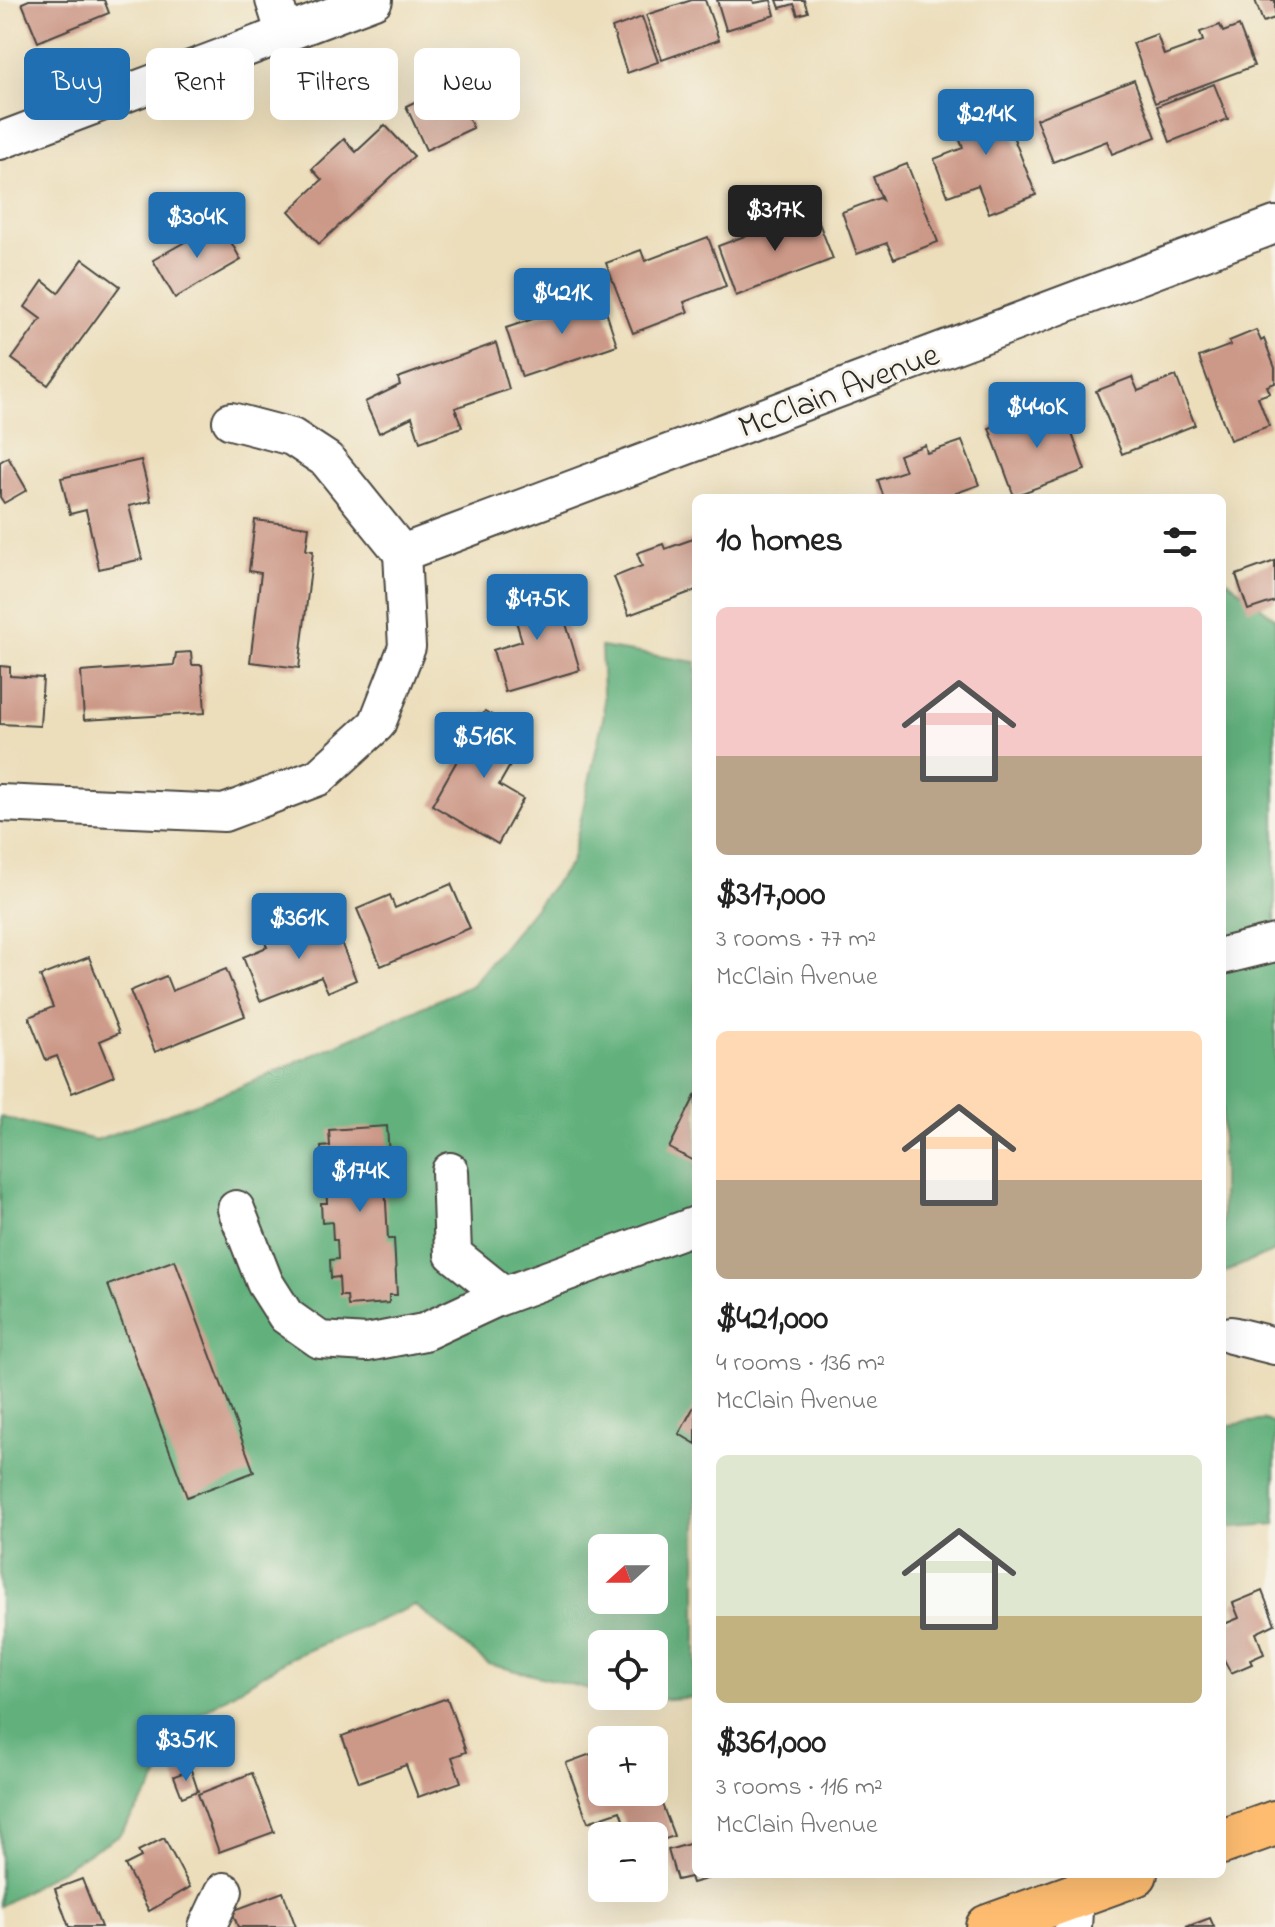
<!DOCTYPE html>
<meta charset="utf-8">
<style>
:root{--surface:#fff;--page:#f2f2f2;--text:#222;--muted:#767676;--accent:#1f6fb2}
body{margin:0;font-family:"Indie Flower",sans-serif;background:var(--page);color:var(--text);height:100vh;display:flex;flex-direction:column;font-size:30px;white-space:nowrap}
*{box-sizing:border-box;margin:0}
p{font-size:26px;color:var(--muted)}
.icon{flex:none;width:44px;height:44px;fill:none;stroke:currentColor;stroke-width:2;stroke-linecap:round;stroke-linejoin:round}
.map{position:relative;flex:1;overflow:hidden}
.panel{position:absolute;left:692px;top:494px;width:534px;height:1384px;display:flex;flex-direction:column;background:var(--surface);border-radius:12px;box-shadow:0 8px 32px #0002}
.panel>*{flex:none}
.hud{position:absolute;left:24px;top:48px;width:548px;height:72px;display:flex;gap:16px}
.needle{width:52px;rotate:249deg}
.tools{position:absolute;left:588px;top:1534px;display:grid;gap:16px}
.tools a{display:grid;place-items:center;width:80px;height:80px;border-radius:12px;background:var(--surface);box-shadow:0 8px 32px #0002;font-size:40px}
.price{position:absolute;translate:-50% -68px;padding:0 18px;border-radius:8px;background:var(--accent);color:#fff;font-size:26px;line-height:52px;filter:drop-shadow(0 2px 4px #0008)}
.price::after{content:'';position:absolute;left:50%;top:48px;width:24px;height:18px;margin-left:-12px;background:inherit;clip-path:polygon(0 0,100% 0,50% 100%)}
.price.active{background:#222;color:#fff}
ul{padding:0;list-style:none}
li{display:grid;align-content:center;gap:16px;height:424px;padding:0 24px}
li span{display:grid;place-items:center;height:248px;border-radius:12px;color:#555}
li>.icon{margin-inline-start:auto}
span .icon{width:144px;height:144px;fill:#fffc;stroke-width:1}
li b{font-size:34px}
h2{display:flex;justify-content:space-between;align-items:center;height:96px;padding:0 24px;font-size:34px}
.tag{padding:0 28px;border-radius:12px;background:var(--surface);box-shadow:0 8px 32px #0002;font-size:28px;line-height:72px}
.tag.active{background:var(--accent);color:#fff}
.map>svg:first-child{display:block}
.forest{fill:#62b17d;stroke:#466e54;stroke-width:2;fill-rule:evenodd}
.building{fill:#cc9887}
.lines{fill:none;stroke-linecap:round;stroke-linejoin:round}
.minor-casing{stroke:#484641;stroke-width:40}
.major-casing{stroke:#484641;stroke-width:48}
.minor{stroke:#fff;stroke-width:36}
.major{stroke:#fdbc70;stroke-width:44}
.labels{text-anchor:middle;stroke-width:6;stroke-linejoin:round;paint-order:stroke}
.street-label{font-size:34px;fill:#2b2b2b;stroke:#f7f3e8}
</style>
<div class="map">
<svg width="1275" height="1927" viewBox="0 0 1275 1927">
<rect width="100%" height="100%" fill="#f7f3e8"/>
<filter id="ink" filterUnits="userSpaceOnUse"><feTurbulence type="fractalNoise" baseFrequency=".0125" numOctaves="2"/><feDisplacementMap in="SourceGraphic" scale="16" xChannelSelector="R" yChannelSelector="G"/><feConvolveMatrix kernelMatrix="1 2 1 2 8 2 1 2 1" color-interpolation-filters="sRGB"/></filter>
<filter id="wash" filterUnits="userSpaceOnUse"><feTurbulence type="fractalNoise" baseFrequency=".006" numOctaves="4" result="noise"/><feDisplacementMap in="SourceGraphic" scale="32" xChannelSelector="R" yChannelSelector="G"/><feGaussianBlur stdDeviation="1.8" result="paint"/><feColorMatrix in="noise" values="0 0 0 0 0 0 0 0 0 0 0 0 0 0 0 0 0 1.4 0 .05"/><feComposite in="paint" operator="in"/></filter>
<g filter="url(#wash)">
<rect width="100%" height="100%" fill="#ecdebb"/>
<g class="forest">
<polygon points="1222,576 1275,618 1275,1251 1222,1273"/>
<path d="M601 647 696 662V1697L640 1701 620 1696H654V1644H602V1692L488 1664 415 1605 290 1658 193 1718 150 1791 119 1835 0 1906V1117L96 1140 240 1087 472 985 571 863 604 714ZM602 1548H654V1600H602Z"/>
<polygon points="1265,1420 1275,1424 1275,1524 1222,1528 1222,1426"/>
</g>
<g id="blocks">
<g class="building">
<polygon points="29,0 104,0 109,13 38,42 22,3"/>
<polygon points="692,0 705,0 719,40 662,60 646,15"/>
<polygon points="717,0 753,0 754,3 771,0 775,15 726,30"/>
<polygon points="777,0 804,0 808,12 798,15 794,4 780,8"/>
<polygon points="1255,0 1275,0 1275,18 1263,22"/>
<polygon points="642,17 658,62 627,73 612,28"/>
<polygon points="1220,25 1223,32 1239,26 1254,66 1155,103 1133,43 1157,34 1164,55 1203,41 1200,32"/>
<polygon points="1134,80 1156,137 1112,154 1107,141 1053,162 1036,119"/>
<polygon points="453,84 473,128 426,150 406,106"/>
<polygon points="1214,84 1228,119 1170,142 1157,106"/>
<polygon points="997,95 1036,195 989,213 978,185 948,196 934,159 963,148 949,113"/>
<polygon points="385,125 414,156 319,244 289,211 322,180 312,169 344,139 356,152"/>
<polygon points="907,164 938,242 894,259 887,243 857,254 842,212 879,198 882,200 873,177"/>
<polygon points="814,210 833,259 736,296 718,246"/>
<polygon points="220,222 241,260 175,298 153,260"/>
<polygon points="708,237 726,286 684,302 688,312 633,333 606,263 641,250 645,261"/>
<polygon points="83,259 120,286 48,385 12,359 41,319 25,307 43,281 58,293"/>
<polygon points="601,296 617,345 522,377 506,328"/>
<polygon points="1256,330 1261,341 1264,339 1275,368 1275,383 1267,386 1270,393 1258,397 1269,426 1230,440 1199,357 1231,345 1229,341"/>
<polygon points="496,343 509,389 455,408 462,427 420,442 412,417 379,433 365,402 400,385 398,378"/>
<polygon points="1176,376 1195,425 1122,454 1096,391 1132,377 1138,391"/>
<polygon points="1061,403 1085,470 1014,496 989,428 1025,415 1031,431 1039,428 1034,414"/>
<polygon points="962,441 979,485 942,498 884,498 878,480 905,471 899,455 925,445 927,453"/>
<polygon points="8,457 27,490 4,503 0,497 0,462"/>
<polygon points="141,460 151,501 129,506 142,559 99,569 86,510 70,514 61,478"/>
<polygon points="255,520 309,527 306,550 313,551 299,668 250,662 261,573 249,571"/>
<polygon points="696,538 696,590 629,615 614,577 642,566 637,553 663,544 665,549"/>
<polygon points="1275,561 1275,601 1248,610 1236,575"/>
<polygon points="554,584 580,670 505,692 493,650 522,641 509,598"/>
<polygon points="191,652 192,665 202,665 205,713 84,720 81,672 174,665 176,653"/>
<polygon points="0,666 10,667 10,676 43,678 40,726 0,724"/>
<polygon points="485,711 527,736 499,785 523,799 498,844 432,805"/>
<polygon points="451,884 470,928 381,966 357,909 390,895 395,908"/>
<polygon points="303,922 308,932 333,922 356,980 328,992 321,977 260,1001 243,957 267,947 263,938"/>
<polygon points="89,957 119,1033 100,1041 114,1076 72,1093 57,1056 46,1060 29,1017 53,1007 40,976"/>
<polygon points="226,969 245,1016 155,1052 130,991 166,976 172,991"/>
<polygon points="696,1094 696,1162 669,1148"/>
<polygon points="387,1126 391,1185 385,1185 388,1239 394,1239 397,1295 389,1295 389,1303 348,1306 347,1296 340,1296 339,1277 331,1278 330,1260 338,1259 337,1240 333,1240 332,1222 322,1223 321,1203 327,1203 326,1183 330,1182 329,1173 323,1174 321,1147 330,1146 329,1130"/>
<polygon points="175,1260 254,1472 187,1497 108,1285"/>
<polygon points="696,1403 696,1444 679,1434"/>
<polygon points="1262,1591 1275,1624 1256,1633 1264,1654 1250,1660 1252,1664 1231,1673 1222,1656 1222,1625 1239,1618 1233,1603"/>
<polygon points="447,1698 466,1752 452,1757 461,1782 418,1797 406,1765 359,1782 342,1736"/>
<polygon points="602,1750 602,1792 654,1792 654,1783 674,1836 654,1843 654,1836 629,1836 620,1811 588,1822 566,1763"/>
<polygon points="191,1770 198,1791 182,1797 174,1776"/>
<polygon points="252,1773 274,1832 219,1852 198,1794"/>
<polygon points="164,1838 190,1887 149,1911 125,1865 141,1857 138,1851"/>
<polygon points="602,1840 602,1865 601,1865 594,1843"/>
<polygon points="696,1842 696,1874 721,1875 692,1883 690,1877 677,1880 668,1850"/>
<polygon points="82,1879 101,1927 69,1927 55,1889"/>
<polygon points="283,1892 296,1927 238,1927 232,1911"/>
<polygon points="1210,1918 1214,1927 1186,1927"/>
</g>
</g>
</g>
<g filter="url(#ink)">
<use href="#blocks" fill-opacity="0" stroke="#484641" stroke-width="2"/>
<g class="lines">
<defs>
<g id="minor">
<polyline points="274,0 285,35"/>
<polyline points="0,141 374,0"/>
<polyline points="231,421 292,437 327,460 402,553"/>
<polyline points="0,803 224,813 319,777 377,724 407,647 402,553 1275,225"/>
<polyline points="1222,956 1275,943"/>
<polyline points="450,1171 453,1254 504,1295"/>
<polyline points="236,1209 265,1283 286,1316 320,1340 367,1343 424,1332 497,1298 696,1225"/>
<polyline points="1231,1335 1275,1346"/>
<polyline points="207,1927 224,1891"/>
<polyline points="1073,1927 1075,1896"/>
</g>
<g id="major">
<polyline points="1222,1842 1275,1823"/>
<polyline points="988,1927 1135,1874"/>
</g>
</defs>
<use href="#minor" class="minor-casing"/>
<use href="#major" class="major-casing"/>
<use href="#minor" class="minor"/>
<use href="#major" class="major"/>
</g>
</g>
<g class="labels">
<g class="street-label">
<text transform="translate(838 389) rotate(-21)" y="12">McClain Avenue</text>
</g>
</g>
</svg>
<div class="tools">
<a><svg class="needle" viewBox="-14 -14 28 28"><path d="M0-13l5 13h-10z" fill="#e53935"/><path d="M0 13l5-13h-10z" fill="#767676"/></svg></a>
<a><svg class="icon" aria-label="locate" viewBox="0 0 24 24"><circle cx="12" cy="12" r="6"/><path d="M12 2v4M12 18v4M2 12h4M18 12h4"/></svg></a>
<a>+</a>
<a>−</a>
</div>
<b class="price" style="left:986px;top:157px">$214K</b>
<b class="price active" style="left:775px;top:253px">$317K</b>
<b class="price" style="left:197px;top:260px">$304K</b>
<b class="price" style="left:562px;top:336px">$421K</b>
<b class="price" style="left:1037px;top:450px">$440K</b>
<b class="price" style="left:537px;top:642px">$475K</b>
<b class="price" style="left:484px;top:780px">$516K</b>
<b class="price" style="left:299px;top:961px">$361K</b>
<b class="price" style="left:360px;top:1214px">$174K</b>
<b class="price" style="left:186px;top:1783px">$351K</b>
<div class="hud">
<a class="tag active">Buy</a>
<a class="tag">Rent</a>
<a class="tag">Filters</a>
<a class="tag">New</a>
</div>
<section class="panel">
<h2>10 homes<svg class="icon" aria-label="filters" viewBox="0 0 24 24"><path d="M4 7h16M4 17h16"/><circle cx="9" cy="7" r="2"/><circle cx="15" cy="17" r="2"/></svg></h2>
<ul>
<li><span style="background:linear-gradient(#f6c9c9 60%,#b9a48a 0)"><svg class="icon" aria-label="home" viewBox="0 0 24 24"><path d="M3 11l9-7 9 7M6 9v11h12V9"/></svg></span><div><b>$317,000</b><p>3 rooms · 77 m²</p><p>McClain Avenue</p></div></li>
<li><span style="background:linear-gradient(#ffd9b3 60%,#b9a48a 0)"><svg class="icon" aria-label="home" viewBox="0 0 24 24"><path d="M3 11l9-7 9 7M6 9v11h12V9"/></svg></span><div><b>$421,000</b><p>4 rooms · 136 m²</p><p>McClain Avenue</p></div></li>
<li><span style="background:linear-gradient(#dfe7d0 65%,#c2b280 0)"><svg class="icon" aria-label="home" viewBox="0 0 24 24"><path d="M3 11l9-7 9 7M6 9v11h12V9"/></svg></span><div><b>$361,000</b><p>3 rooms · 116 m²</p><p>McClain Avenue</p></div></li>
</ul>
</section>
</div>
